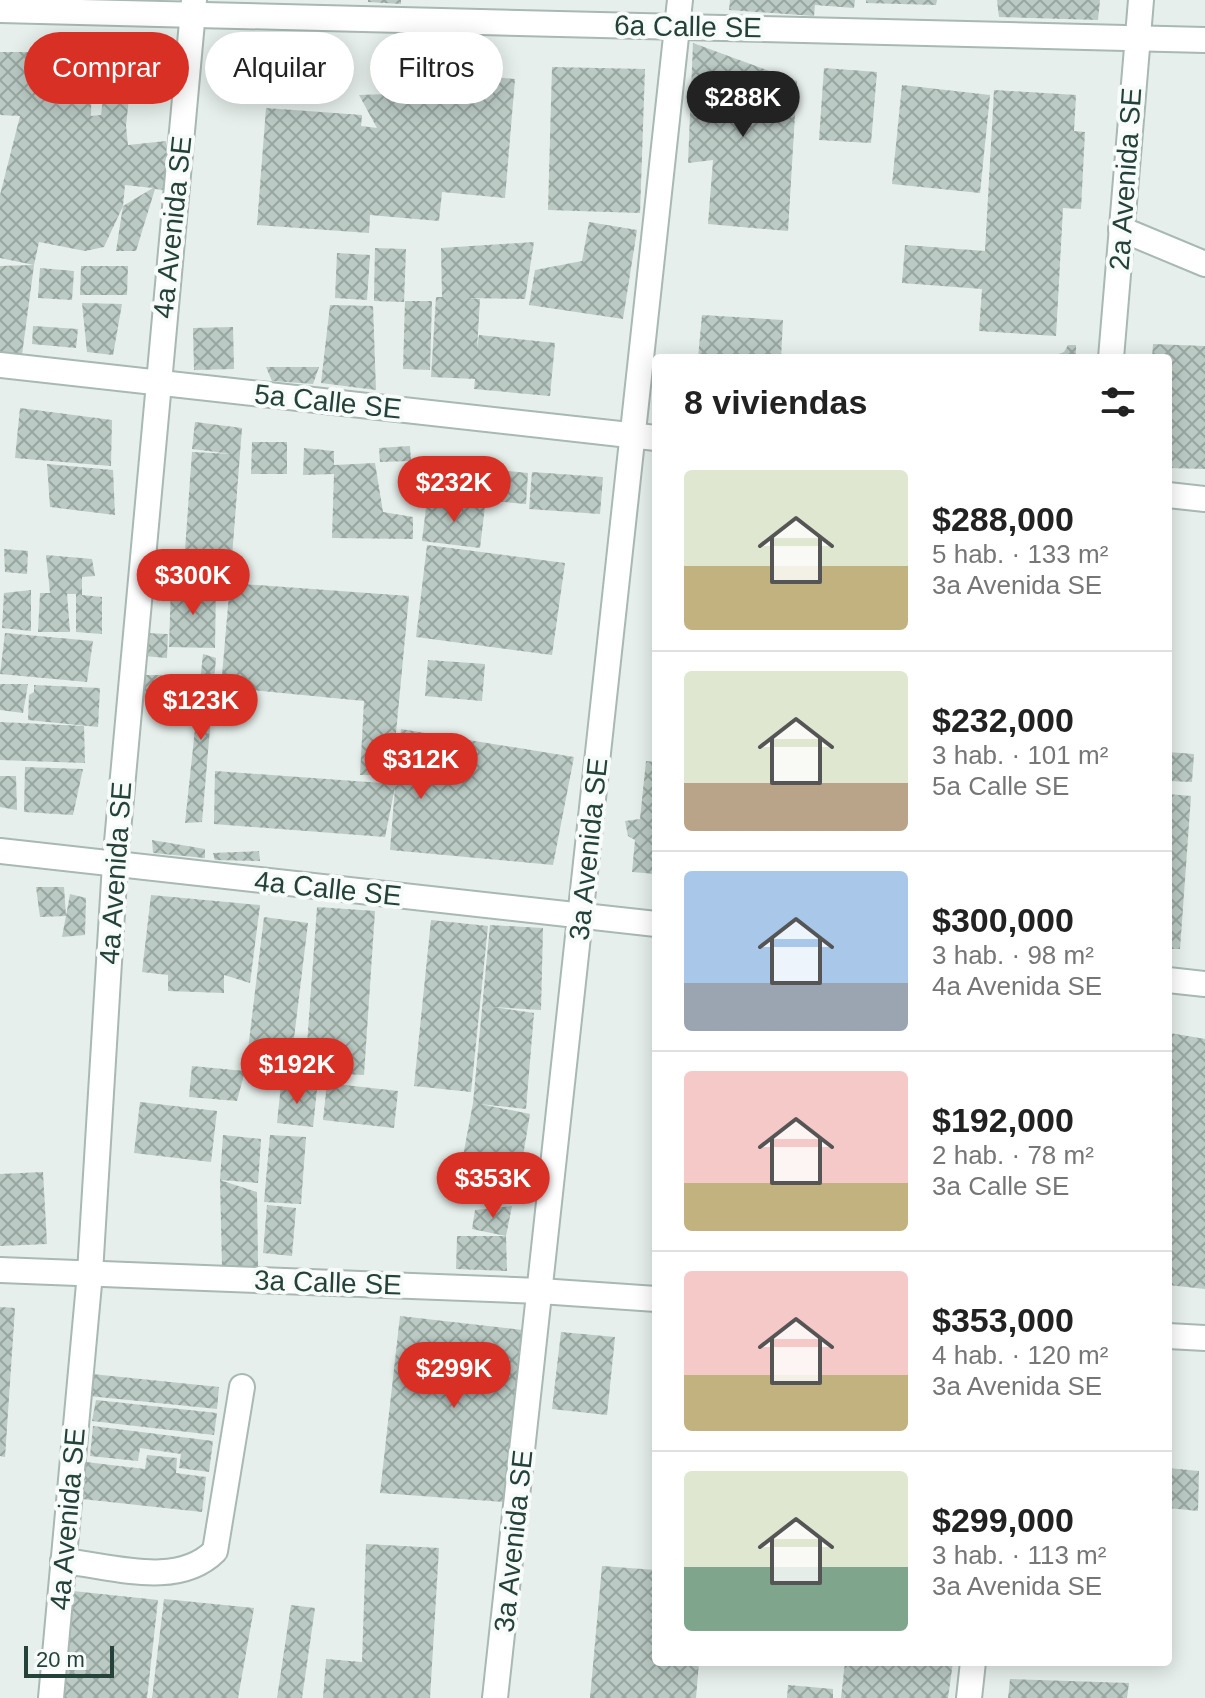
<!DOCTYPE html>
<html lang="es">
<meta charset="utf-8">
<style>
:root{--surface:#fff;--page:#f6f6f6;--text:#222;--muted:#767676;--line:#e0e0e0;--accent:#d93025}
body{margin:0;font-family:Helvetica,sans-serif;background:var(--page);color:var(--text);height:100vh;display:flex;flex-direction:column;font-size:30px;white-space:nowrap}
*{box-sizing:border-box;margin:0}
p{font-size:26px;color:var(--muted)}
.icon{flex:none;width:44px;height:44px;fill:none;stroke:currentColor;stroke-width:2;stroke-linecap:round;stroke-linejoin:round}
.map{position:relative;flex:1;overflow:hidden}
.drawer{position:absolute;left:652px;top:354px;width:520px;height:1312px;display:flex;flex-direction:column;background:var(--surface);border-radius:8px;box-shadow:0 4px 20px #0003}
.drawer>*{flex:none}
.hud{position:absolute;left:24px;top:32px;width:508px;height:72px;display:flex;gap:16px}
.scale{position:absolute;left:24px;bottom:20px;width:90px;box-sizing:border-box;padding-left:8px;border:4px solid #24423a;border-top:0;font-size:22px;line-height:28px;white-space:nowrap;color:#24423a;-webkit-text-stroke:6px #f7fbf9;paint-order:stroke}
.price{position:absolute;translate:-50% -68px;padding:0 18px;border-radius:28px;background:var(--accent);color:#fff;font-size:26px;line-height:52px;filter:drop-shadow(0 2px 4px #0008)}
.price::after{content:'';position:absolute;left:50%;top:48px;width:24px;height:18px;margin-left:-12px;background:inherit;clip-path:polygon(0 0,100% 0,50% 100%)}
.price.selected{background:#222;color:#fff}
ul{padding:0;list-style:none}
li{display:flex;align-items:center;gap:24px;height:200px;padding:0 32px}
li+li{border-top:2px solid var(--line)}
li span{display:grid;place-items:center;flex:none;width:224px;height:160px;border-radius:8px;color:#555}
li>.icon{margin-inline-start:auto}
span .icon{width:96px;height:96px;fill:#fffc;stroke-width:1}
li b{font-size:34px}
h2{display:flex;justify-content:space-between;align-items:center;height:96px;padding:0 32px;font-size:34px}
.pill{padding:0 28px;border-radius:36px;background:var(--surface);box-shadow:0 4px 20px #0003;font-size:28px;line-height:72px}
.pill.selected{background:var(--accent);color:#fff}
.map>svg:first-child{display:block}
.building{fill:url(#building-cross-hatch)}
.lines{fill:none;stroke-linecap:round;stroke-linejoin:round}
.minor-casing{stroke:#a8b8b2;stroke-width:28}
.minor{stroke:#fff;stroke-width:24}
.labels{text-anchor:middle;stroke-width:8;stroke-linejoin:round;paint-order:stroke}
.street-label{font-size:28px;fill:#24423a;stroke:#f7fbf9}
</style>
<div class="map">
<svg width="1205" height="1698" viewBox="0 0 1205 1698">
<defs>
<pattern id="building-cross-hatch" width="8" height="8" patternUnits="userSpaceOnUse" patternTransform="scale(2)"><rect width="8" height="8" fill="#bbcac4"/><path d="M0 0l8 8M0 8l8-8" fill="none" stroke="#98a6a0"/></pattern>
</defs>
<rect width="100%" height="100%" fill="#e6efeb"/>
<g class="building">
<polygon points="368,0 401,0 401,4 368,2"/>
<polygon points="730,0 855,0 854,8 815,5 814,16 729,10"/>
<polygon points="866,0 937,0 936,5 866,3"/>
<polygon points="997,0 1100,0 1098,20 999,17"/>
<polygon points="693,43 797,81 788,231 708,224 713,160 688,163"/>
<polygon points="0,52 92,52 91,116 101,115 107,66 132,69 126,126 128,145 166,141 172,191 155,189 136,251 116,251 123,206 153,188 125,185 123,206 104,247 85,251 39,242 34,265 0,258 0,195 20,116 0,115"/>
<polygon points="552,67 645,69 640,213 548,210"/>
<polygon points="824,68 877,72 871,143 819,140"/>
<polygon points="452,74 515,79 505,198 442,192 439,221 370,215 369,233 257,225 266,108 362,115 361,126 377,128 359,95 419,93 413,104 441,102"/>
<polygon points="902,85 990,95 980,193 892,184"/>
<polygon points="994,90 1076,95 1074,131 1085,132 1081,209 1063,208 1056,336 979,331 982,289 902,283 905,245 985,251"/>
<polygon points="589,222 637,230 623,319 529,305 535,270 582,261"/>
<polygon points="534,242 525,299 467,298 480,299 477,349 479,335 555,343 550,396 474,389 475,379 431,377 436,297 442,297 441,248"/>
<polygon points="375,248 406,249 404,302 374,301"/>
<polygon points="337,253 370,255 367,300 335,298"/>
<polygon points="34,265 21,362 0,360 0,266"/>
<polygon points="81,266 128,266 127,295 80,295"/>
<polygon points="40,268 74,271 72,300 38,298"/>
<polygon points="405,301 432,301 430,370 403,369"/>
<polygon points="82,303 122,304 113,355 87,352"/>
<polygon points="330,305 373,306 376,390 321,383"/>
<polygon points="702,315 783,320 781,358 698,358"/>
<polygon points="33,326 78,329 76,348 32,344"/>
<polygon points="233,327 234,369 194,370 193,328"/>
<polygon points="1153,344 1205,346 1205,469 1168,468 1168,358 1152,358"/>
<polygon points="1068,345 1076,345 1076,358 1048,358 1064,352"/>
<polygon points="266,367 319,367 313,384 272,381"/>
<polygon points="20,408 112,420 111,466 15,458"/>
<polygon points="195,422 242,428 230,582 183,578 192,452 232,454 192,449"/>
<polygon points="252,442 287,442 287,474 251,474"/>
<polygon points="410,446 411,461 380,462 379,448"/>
<polygon points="304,448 334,451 334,465 375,463 383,512 413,517 413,539 332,538 334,474 303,475"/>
<polygon points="426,463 528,473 526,504 423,495"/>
<polygon points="47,464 113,470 115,515 50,507"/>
<polygon points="532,472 603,477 600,514 529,509"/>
<polygon points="427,499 485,506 480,548 422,541"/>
<polygon points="427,545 565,563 552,655 416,637"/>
<polygon points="4,549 28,551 27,574 5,572"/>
<polygon points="46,555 92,559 95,576 82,577 82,595 102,597 102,634 76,632 76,594 67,594 70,632 38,632 40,593 50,593"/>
<polygon points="230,583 409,596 392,775 360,775 364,701 221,687"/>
<polygon points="171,585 216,586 215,648 169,647"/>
<polygon points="31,590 31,631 2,628 4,593"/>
<polygon points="5,633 93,641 87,682 0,674"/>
<polygon points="145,633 168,634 167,658 144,656"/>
<polygon points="203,654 216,658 202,822 185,823"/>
<polygon points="428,660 485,664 482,701 425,696"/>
<polygon points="143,675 162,675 160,698 142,698"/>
<polygon points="0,684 28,684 23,713 0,710"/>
<polygon points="34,685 100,688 98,727 28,720 29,695 34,692"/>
<polygon points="0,722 84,726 85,763 0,760"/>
<polygon points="401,729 574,757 553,865 390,850 395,787 385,837 214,824 215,771 396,784"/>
<polygon points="1168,752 1194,754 1192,782 1168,781"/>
<polygon points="646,761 656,762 656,874 632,872 635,840 628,836 625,821 640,819"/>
<polygon points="25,767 83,769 73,815 24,812"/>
<polygon points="0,776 16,776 17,810 0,807"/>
<polygon points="1168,794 1191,796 1180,949 1168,949"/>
<polygon points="152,840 205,849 205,858 153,853"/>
<polygon points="259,851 260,861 215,860 213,853"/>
<polygon points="36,887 64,887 66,916 70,894 86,898 85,935 62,937 66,916 40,917"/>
<polygon points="151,895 260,905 250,983 224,975 224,993 168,991 168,975 142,972"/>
<polygon points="317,907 375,911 364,1075 305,1072"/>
<polygon points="264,917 308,923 291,1063 247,1058"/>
<polygon points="431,920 488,926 471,1092 414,1086"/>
<polygon points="490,925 543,928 541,1010 493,1007 534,1013 526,1109 480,1104 530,1114 516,1198 457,1188 473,1103"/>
<polygon points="1170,1033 1205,1039 1205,1289 1168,1285"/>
<polygon points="192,1066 245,1071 237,1101 189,1097"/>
<polygon points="327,1083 398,1091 394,1128 323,1120"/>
<polygon points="281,1085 317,1089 313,1127 277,1123"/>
<polygon points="140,1102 217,1111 211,1162 134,1153"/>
<polygon points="223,1135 261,1139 258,1183 220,1180 257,1192 258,1266 222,1266 220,1180"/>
<polygon points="270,1135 306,1137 301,1204 264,1202"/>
<polygon points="43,1172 47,1244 0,1246 0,1174"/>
<polygon points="267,1205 296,1208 292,1256 263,1253"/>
<polygon points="512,1206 506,1236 472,1229 475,1210"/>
<polygon points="457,1236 506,1236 507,1271 456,1269"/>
<polygon points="0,1307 15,1308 5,1457 0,1456"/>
<polygon points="400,1316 531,1331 504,1502 380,1493"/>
<polygon points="561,1332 615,1337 607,1415 552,1409"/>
<polygon points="92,1374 219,1387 217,1409 89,1396"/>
<polygon points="96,1400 217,1413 214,1435 92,1421"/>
<polygon points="93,1426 213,1441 209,1472 179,1468 181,1454 140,1448 138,1461 90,1456"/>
<polygon points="147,1455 177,1458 176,1473 206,1477 202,1512 82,1499 86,1462 145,1469"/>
<polygon points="1168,1468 1199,1471 1198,1511 1168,1508"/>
<polygon points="366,1544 439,1548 430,1698 323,1698 326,1659 362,1662"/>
<polygon points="602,1566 656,1570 656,1662 699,1662 696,1698 590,1698"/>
<polygon points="73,1591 158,1600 147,1698 60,1698"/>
<polygon points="164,1599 254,1608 238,1698 152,1698"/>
<polygon points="291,1605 315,1608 302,1698 277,1698"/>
<polygon points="845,1662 953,1662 948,1698 841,1698"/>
<polygon points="1010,1679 1129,1683 1127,1698 1008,1698"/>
<polygon points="788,1685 833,1689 833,1698 787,1698"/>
</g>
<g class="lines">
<defs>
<g id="minor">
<polyline points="0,10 1205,40"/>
<polyline points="1121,229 1205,264"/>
<polyline points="1111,358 1141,0"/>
<polyline points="0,365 656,438"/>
<polyline points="1168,495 1205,499"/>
<polyline points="0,851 656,924"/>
<polyline points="1168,980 1205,984"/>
<polyline points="0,1270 540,1291 656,1299"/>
<polyline points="1168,1336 1205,1338"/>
<path d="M63 1561C112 1566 177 1589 215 1551L242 1387"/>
<polyline points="51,1698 90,1273 115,864 194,0"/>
<polyline points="495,1698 680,0"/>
<polyline points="969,1698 973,1662"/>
</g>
</defs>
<use href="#minor" class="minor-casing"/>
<use href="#minor" class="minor"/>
</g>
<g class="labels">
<g class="street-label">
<text transform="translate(688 26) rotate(1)" y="10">6a Calle SE</text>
<text transform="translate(1125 179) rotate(-86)" y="10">2a Avenida SE</text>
<text transform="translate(172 227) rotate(-84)" y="10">4a Avenida SE</text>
<text transform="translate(328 401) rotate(6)" y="10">5a Calle SE</text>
<text transform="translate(588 849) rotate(-84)" y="10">3a Avenida SE</text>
<text transform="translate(115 873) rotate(-86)" y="10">4a Avenida SE</text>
<text transform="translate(328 888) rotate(6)" y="10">4a Calle SE</text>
<text transform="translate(328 1282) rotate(2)" y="10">3a Calle SE</text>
<text transform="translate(67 1519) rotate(-85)" y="10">4a Avenida SE</text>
<text transform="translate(513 1541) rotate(-84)" y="10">3a Avenida SE</text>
</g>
</g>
</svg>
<div class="scale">20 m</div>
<b class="price selected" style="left:743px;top:139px">$288K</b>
<b class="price" style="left:454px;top:524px">$232K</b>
<b class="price" style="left:193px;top:617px">$300K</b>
<b class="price" style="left:201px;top:742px">$123K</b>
<b class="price" style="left:421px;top:801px">$312K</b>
<b class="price" style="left:297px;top:1106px">$192K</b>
<b class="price" style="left:493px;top:1220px">$353K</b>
<b class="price" style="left:454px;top:1410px">$299K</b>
<div class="hud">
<a class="pill selected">Comprar</a>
<a class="pill">Alquilar</a>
<a class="pill">Filtros</a>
</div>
<section class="drawer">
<h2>8 viviendas<svg class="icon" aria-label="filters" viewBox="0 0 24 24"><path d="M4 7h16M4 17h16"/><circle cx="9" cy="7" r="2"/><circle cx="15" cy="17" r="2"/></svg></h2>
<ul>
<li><span style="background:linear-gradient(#dfe7d0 60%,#c2b280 0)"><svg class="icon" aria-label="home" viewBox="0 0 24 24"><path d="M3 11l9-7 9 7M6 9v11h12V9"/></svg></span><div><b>$288,000</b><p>5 hab. · 133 m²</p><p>3a Avenida SE</p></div></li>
<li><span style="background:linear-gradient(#dfe7d0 70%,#b9a48a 0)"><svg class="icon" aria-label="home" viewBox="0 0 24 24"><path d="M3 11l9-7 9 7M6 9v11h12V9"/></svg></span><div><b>$232,000</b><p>3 hab. · 101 m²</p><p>5a Calle SE</p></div></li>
<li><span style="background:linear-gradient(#a9c7e8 70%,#9aa5b1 0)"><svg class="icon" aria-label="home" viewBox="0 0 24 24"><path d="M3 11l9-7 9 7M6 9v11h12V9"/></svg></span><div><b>$300,000</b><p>3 hab. · 98 m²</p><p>4a Avenida SE</p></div></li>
<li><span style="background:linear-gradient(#f6c9c9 70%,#c2b280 0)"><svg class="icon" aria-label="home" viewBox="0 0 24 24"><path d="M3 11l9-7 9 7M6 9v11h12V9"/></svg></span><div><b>$192,000</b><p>2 hab. · 78 m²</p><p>3a Calle SE</p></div></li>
<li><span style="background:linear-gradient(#f6c9c9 65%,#c2b280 0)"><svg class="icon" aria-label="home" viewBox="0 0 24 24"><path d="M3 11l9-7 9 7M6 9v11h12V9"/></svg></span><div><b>$353,000</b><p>4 hab. · 120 m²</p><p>3a Avenida SE</p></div></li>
<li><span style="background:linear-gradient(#dfe7d0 60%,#7fa58c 0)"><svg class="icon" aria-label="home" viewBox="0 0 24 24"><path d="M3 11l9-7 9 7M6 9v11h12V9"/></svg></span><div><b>$299,000</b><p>3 hab. · 113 m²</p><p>3a Avenida SE</p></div></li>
</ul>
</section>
</div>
